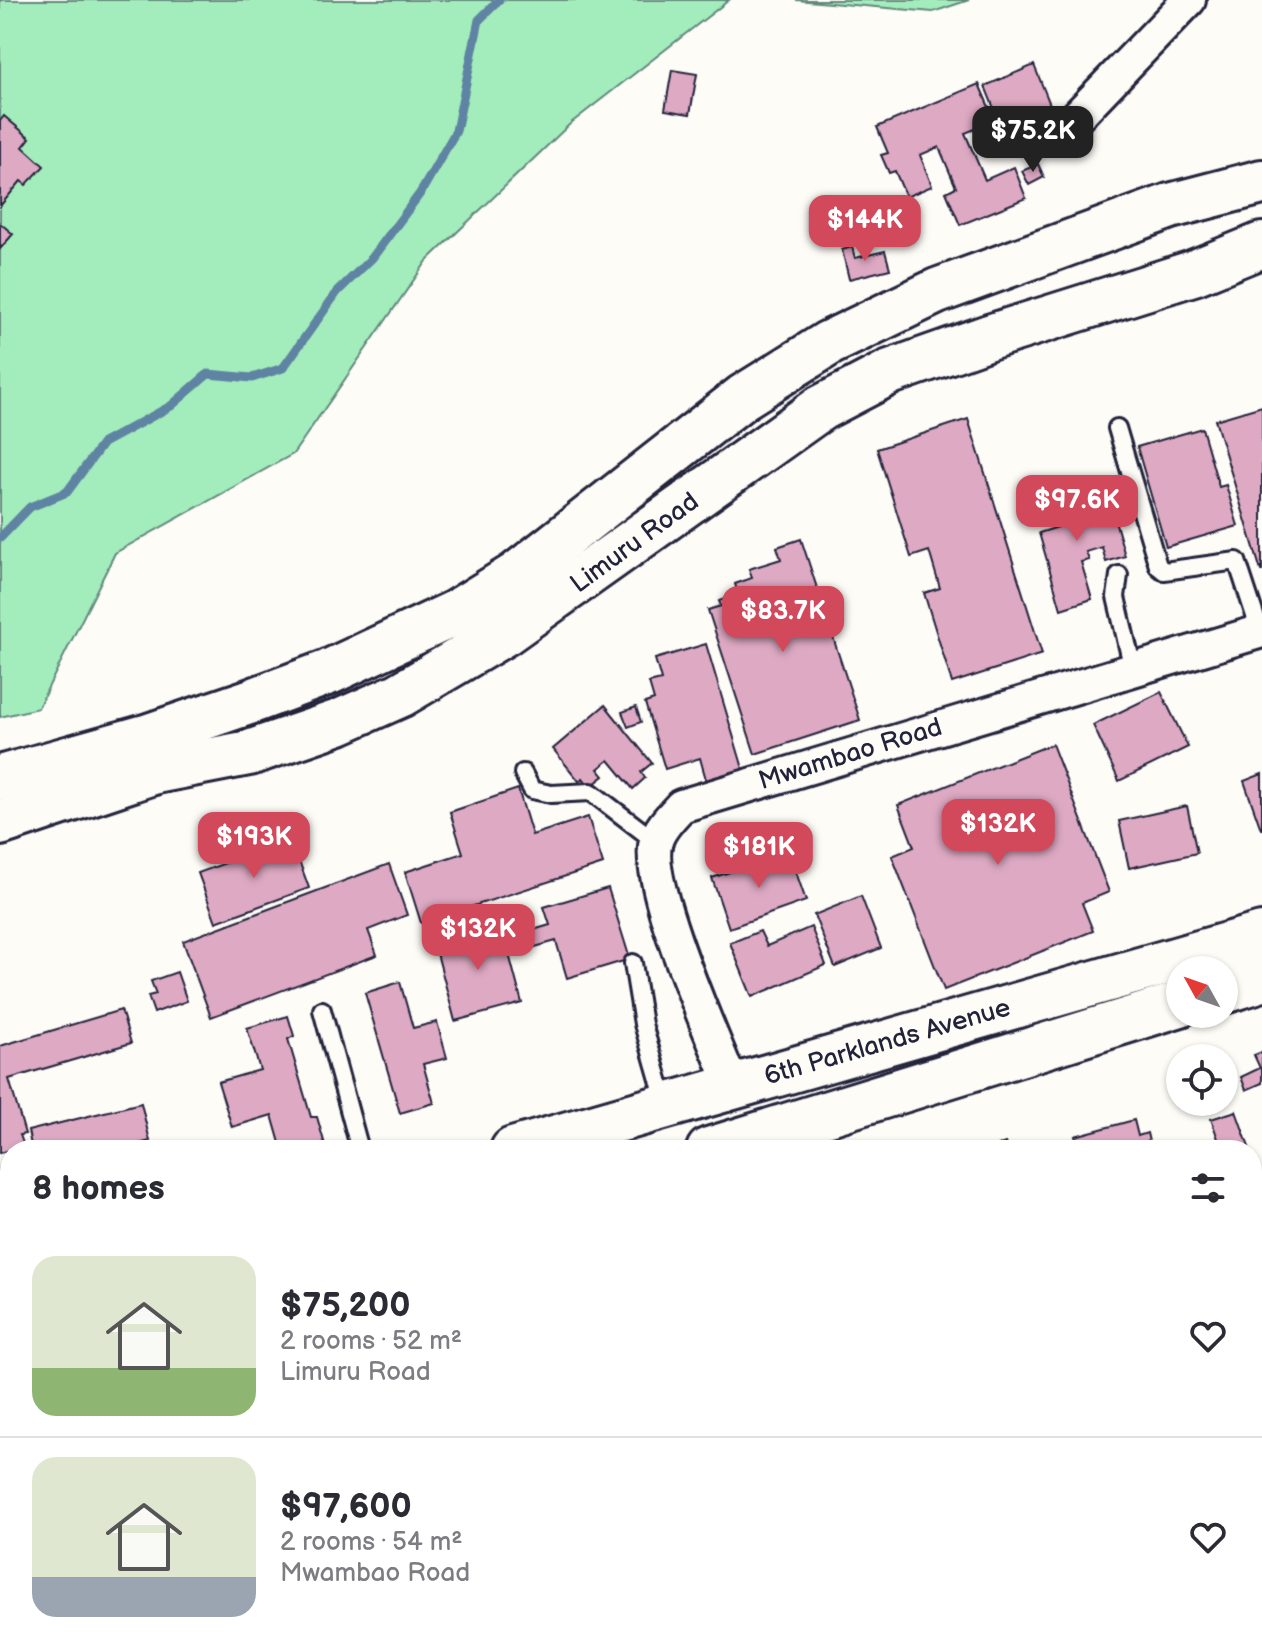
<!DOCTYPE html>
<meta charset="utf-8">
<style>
:root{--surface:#fff;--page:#f7f7f7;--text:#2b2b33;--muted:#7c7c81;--line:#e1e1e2;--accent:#d1495b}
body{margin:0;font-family:"Balsamiq Sans",sans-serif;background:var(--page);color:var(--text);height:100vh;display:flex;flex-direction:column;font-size:30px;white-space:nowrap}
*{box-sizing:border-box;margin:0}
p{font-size:26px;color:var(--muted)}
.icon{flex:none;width:44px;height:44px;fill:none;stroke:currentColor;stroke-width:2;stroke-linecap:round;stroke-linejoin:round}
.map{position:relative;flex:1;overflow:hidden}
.details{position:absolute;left:0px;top:1140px;width:1262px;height:512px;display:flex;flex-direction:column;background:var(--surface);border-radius:32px 32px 0 0;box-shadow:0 2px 6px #0004}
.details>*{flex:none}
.needle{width:52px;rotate:310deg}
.tools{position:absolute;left:1166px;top:956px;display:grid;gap:16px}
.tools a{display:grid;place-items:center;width:72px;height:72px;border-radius:50%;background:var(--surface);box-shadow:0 2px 6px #0004;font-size:40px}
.price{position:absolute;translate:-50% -68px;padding:0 18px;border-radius:16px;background:var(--accent);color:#fff;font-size:26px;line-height:52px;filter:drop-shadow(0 2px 4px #0008)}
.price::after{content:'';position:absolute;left:50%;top:48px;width:24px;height:18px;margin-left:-12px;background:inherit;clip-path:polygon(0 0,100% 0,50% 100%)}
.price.selected{background:#222;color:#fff}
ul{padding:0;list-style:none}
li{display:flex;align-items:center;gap:24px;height:200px;padding:0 32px}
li+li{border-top:2px solid var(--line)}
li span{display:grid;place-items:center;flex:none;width:224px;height:160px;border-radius:24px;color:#555}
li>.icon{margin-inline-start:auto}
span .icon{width:96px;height:96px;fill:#fffc;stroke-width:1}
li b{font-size:34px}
h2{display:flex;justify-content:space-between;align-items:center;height:96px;padding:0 32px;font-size:34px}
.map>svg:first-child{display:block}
.green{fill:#a3edbc;stroke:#62887c;stroke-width:2}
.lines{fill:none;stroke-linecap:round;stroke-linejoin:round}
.stream{stroke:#5f83a2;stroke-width:9}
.building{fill:#dea9c3;stroke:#22223b;stroke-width:2}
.lane-casing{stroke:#22223b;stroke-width:22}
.street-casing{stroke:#22223b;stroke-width:38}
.secondary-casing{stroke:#22223b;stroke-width:50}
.lane{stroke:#fdfcf7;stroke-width:16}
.street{stroke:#fdfcf7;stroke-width:32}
.secondary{stroke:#fdfcf7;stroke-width:44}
.labels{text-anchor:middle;stroke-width:8;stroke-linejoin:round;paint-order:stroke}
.street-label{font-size:26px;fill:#22223b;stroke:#fdfcf7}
</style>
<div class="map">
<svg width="1262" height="1652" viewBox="0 0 1262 1652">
<rect width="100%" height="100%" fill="#fdfcf7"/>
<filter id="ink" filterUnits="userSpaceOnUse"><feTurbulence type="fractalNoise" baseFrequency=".0125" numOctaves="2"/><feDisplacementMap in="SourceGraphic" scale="16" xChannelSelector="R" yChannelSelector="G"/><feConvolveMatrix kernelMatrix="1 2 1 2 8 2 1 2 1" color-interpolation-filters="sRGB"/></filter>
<g filter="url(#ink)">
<g class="green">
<polygon points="0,0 729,0 571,123 427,261 293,454 115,553 38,708 0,717"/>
<polygon points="796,0 969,0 933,12"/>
</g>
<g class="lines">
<polyline class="stream" points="0,538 30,507 67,492 103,443 171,406 208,374 252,378 283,368 338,291 372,258 421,192 456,131 479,20 499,0"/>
</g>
<g class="building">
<polygon points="1034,65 1053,112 1004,133 985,86"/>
<polygon points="672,70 697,74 690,114 665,110"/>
<polygon points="979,84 995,121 965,133 985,180 1014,167 1026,198 960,225 946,192 956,187 939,147 920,155 932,186 906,197 895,171 889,173 881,155 888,153 877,127"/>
<polygon points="4,116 30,138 23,147 44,166 26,185 21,181 0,206 0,121"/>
<polygon points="1038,164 1044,177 1029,185 1022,171"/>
<polygon points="0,223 13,234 0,249"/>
<polygon points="852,247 855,258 885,251 890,269 849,279 842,250"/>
<polygon points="1262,406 1262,571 1261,571 1215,420"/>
<polygon points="968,419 1042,654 952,683 924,593 940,588 929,551 911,557 877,449"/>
<polygon points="1202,428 1219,487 1226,485 1238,526 1166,547 1137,447"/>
<polygon points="1069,484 1075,505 1100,497 1106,515 1113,513 1125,556 1106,562 1102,547 1086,552 1089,560 1081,562 1092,599 1061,609 1039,533 1058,527 1047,490"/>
<polygon points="801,539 860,720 755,754 708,610 721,606 719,601 738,594 735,584 752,578 749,569 781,559 777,547"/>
<polygon points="706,644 744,772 707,783 700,758 665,769 645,703 654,700 649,683 661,680 655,659"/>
<polygon points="1161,692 1188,747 1119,781 1093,725"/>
<polygon points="605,705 652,763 641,772 645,778 633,789 609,760 598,769 604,776 590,787 583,778 579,781 553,749"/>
<polygon points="636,707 641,722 628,727 622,712"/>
<polygon points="1052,744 1109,892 1082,903 1093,931 944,990 892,856 914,847 898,805"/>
<polygon points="1262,774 1262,829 1261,829 1244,781"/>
<polygon points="518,789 532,835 588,817 603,864 421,923 405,872 463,853 450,812"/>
<polygon points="1187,806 1197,853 1129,868 1119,821"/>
<polygon points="291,839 309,888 216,922 198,873"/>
<polygon points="789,852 806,901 729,928 712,878"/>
<polygon points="389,864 407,915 368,930 377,955 211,1017 183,941"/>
<polygon points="608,888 630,959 567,978 556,941 528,949 523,933 550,925 544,907"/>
<polygon points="861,896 881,948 835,967 814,915"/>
<polygon points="501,924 522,1003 455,1021 434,942"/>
<polygon points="811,927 826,965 752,997 730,943 760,931 767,946"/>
<polygon points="177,972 187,1001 154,1013 148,996 156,994 151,981"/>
<polygon points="400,982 413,1028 437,1022 447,1058 423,1064 434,1103 400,1113 365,993"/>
<polygon points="121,1010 131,1043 9,1079 25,1134 20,1135 24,1146 0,1153 0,1046"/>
<polygon points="288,1016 294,1036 288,1039 311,1117 317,1117 325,1145 307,1150 282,1150 272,1115 232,1127 218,1082 260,1070 247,1028"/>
<polygon points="1262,1052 1262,1083 1246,1090 1241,1077 1260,1068 1254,1055"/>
<polygon points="141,1103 150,1141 116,1150 32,1150 28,1131"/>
<polygon points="1236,1111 1250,1150 1222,1150 1211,1119"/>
<polygon points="1134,1120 1138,1136 1147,1133 1151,1150 1079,1150 1075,1136"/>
<polygon points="1005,1143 1008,1150 987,1150"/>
<polygon points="10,1164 10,1211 0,1213 0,1167"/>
<polygon points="10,1462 10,1513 1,1516 7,1535 10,1534 10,1642 60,1642 36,1649 37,1652 0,1652 0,1465"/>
<polygon points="1262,1573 1262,1599 1255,1575"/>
<polygon points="1255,1583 1261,1604 1252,1607 1252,1584"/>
<polygon points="1262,1624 1262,1652 1251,1652 1252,1626"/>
<polygon points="352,1642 410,1642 373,1652 354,1652"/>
<polygon points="633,1642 729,1642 707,1652 611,1652"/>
<polygon points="756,1642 766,1642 771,1652 737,1652"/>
<polygon points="794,1642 854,1642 859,1652 774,1652"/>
<polygon points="1227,1642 1243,1642 1246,1652 1192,1652"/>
</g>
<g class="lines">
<defs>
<g id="lane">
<polyline points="1117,428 1158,566 1164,571 1237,561 1260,631"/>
<polyline points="1119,575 1116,597 1133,669"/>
<polyline points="523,773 532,790 551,794 591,792 655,841"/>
<polyline points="633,963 643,1024 666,1104"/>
<polyline points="322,1010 360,1150"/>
<polyline points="1252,1223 1262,1219"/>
<polyline points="80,1642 82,1652"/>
<polyline points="472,1652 518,1642"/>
<polyline points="1065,1652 1076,1642"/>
</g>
<g id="street">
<polyline points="1061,133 1189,0"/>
<path d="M732 1085C714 1040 643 882 656 841 660 827 672 816 681 806L1262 631"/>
<polyline points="280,1642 288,1652"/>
<polyline points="164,1652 202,1642"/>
</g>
<g id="secondary">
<polyline points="0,778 146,737 249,702 329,672 455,613 516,575 743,397 829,343 937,291 1170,206 1262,182"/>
<polyline points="0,823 156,771 249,753 339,722 400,695 505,633 821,408 890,372 989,337 1193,273 1262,245"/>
<polyline points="1224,991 1262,979"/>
<polyline points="513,1150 1262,935"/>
<polyline points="709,1150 1180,1004"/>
<polyline points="0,1301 10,1298"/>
<polyline points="0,1346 10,1343"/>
</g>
</defs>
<use href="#lane" class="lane-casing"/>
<use href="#street" class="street-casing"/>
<use href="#secondary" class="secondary-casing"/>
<use href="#lane" class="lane"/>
<use href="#street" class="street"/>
<use href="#secondary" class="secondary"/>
</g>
</g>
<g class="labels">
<g class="street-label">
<text transform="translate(634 542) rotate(-36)" y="9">Limuru Road</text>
<text transform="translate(850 753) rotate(-17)" y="9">Mwambao Road</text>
<text transform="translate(887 1041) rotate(-16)" y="9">6th Parklands Avenue</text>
</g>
</g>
</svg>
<div class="tools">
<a><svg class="needle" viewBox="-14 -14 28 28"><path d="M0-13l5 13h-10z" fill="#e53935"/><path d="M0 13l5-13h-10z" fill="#7c7c81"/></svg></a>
<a><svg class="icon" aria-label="locate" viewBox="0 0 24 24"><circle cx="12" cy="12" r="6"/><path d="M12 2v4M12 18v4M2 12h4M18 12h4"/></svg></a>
</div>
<b class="price selected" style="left:1033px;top:174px">$75.2K</b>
<b class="price" style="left:865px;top:263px">$144K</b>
<b class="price" style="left:1077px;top:543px">$97.6K</b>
<b class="price" style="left:783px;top:654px">$83.7K</b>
<b class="price" style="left:998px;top:867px">$132K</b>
<b class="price" style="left:254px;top:880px">$193K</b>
<b class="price" style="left:759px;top:890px">$181K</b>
<b class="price" style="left:478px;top:972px">$132K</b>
<section class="details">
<h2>8 homes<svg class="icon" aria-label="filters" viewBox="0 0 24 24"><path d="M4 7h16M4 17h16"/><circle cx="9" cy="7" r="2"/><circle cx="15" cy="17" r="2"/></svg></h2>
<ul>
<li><span style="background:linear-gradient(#dfe7d0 70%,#8fb573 0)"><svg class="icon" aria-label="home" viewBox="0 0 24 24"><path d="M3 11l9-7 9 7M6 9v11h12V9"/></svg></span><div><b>$75,200</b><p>2 rooms · 52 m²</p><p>Limuru Road</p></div><svg class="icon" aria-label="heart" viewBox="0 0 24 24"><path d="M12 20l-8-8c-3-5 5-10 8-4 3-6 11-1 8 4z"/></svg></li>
<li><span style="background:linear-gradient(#dfe7d0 75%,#9aa5b1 0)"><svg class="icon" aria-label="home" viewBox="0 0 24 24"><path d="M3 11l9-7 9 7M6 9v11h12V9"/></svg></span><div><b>$97,600</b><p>2 rooms · 54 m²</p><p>Mwambao Road</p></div><svg class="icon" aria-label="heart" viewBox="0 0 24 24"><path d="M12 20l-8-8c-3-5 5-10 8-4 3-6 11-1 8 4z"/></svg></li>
</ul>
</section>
</div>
